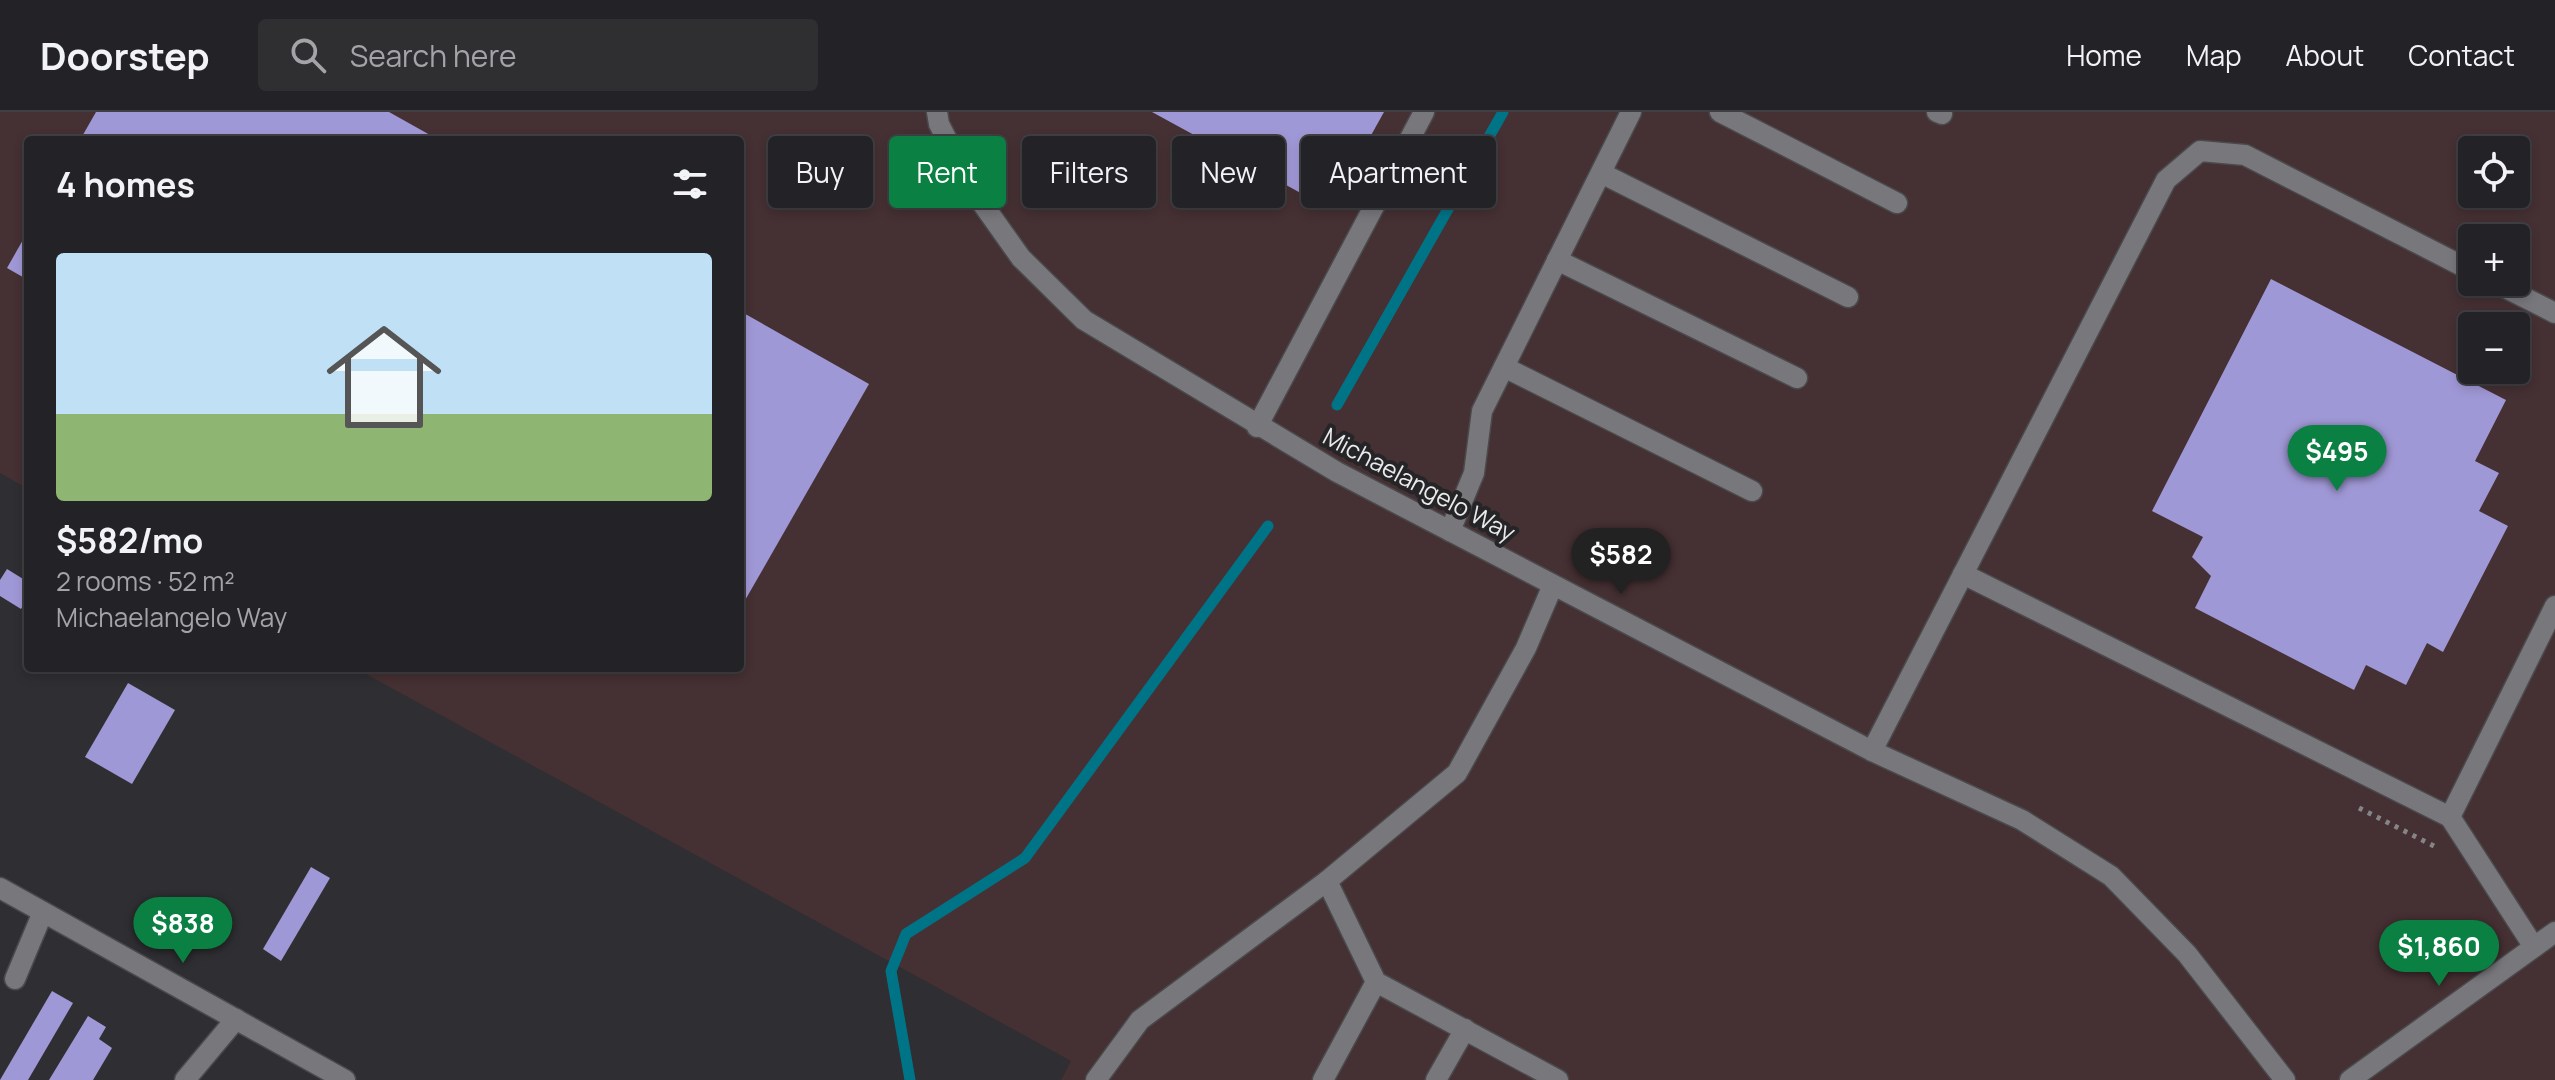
<!DOCTYPE html>
<meta charset="utf-8">
<style>
:root{--surface:#232226;--page:#2f2f32;--text:#f1f3f6;--muted:#a3a4a7;--line:#403f43;--accent:#0b8043}
body{margin:0;font-family:Manrope,sans-serif;background:var(--page);color:var(--text);height:100vh;display:flex;flex-direction:column;font-size:30px;white-space:nowrap}
*{box-sizing:border-box;margin:0}
p{font-size:26px;color:var(--muted)}
.icon{flex:none;width:44px;height:44px;fill:none;stroke:currentColor;stroke-width:2;stroke-linecap:round;stroke-linejoin:round}
.map{position:relative;flex:1;overflow:hidden}
.drawer{position:absolute;left:24px;top:24px;width:720px;height:536px;display:flex;flex-direction:column;background:var(--surface);border-radius:8px;box-shadow:0 4px 12px #0003,0 0 0 2px var(--line)}
.drawer>*{flex:none}
.top-card{position:absolute;left:768px;top:24px;width:760px;height:72px;display:flex;gap:16px}
.buttons{position:absolute;left:2458px;top:24px;display:grid;gap:16px}
.buttons a{display:grid;place-items:center;width:72px;height:72px;border-radius:8px;background:var(--surface);box-shadow:0 4px 12px #0003,0 0 0 2px var(--line);font-size:40px}
.price{position:absolute;translate:-50% -68px;padding:0 18px;border-radius:28px;background:var(--accent);color:#fff;font-size:26px;line-height:52px;filter:drop-shadow(0 2px 4px #0008)}
.price::after{content:'';position:absolute;left:50%;top:48px;width:24px;height:18px;margin-left:-12px;background:inherit;clip-path:polygon(0 0,100% 0,50% 100%)}
.price.on{background:#222;color:#fff}
ul{padding:0;list-style:none}
li{display:grid;align-content:center;gap:16px;height:424px;padding:0 32px}
li+li{border-top:2px solid var(--line)}
li span{display:grid;place-items:center;height:248px;border-radius:8px;color:#555}
li>.icon{margin-inline-start:auto}
span .icon{width:144px;height:144px;fill:#fffc;stroke-width:1}
li b{font-size:34px}
h2{display:flex;justify-content:space-between;align-items:center;height:96px;padding:0 32px;font-size:34px}
.pill{padding:0 28px;border-radius:8px;background:var(--surface);box-shadow:0 4px 12px #0003,0 0 0 2px var(--line);font-size:28px;line-height:72px}
.pill.on{background:var(--accent);color:#fff}
header{display:flex;align-items:center;gap:48px;box-sizing:border-box;height:112px;padding:0 40px;background:var(--surface);border-bottom:2px solid var(--line)}
header strong{font-size:38px}
nav{display:flex;gap:44px;margin-inline-start:auto;font-size:28px}
.search{width:560px;height:72px;background:var(--page);display:flex;align-items:center;gap:20px;box-sizing:border-box;padding:0 28px;border-radius:8px;color:var(--muted);font-size:30px}
.map>svg:first-child{display:block}
.industrial{fill:#453033;fill-rule:evenodd}
.lines{fill:none;stroke-linecap:round;stroke-linejoin:round}
.stream{stroke:#007487;stroke-width:11}
.building{fill:#9f98d6}
.minor-casing{stroke:#4a4a4d;stroke-width:23}
.path{stroke:#858588;stroke-width:5;stroke-dasharray:4 6;stroke-linecap:butt}
.minor{stroke:#78787c;stroke-width:20}
.labels{text-anchor:middle;stroke-width:8;stroke-linejoin:round;paint-order:stroke}
.street-label{font-size:24px;fill:#eaeaed;stroke:#252528}
</style>
<header>
<strong>Doorstep</strong>
<div class="search"><svg class="icon" aria-label="search" viewBox="0 0 24 24"><circle cx="10" cy="10" r="6"/><path d="M15 15l6 6"/></svg>Search here</div>
<nav><a>Home</a><a>Map</a><a>About</a><a>Contact</a></nav>
</header>
<div class="map">
<svg width="2555" height="968" viewBox="0 0 2555 968">
<rect width="100%" height="100%" fill="#2f2e32"/>
<path class="industrial" d="M0 0H2555V968H1061L1071 949 355 556H740V28H28V377L0 361ZM2472 38H2516V82H2472ZM2472 126H2516V170H2472ZM2472 214H2516V258H2472Z"/>
<g class="lines">
<g class="stream">
<polyline points="1337,293 1503,0"/>
<polyline points="910,968 891,859 906,822 1025,746 1268,414"/>
</g>
</g>
<g class="building">
<polygon points="96,0 389,0 439,28 80,28"/>
<polygon points="1152,0 1384,0 1330,97"/>
<polygon points="28,119 28,168 7,156"/>
<polygon points="2271,167 2506,288 2475,349 2499,361 2479,399 2508,414 2443,540 2427,531 2406,573 2366,553 2354,578 2195,496 2211,464 2192,445 2203,425 2152,399"/>
<polygon points="740,199 869,272 740,497"/>
<polygon points="7,457 28,470 28,486 21,497 0,484 0,468"/>
<polygon points="128,571 175,598 132,672 85,645"/>
<polygon points="311,755 330,766 281,849 263,837"/>
<polygon points="52,879 73,891 28,968 0,968"/>
<polygon points="88,904 106,915 99,927 112,936 93,968 49,968"/>
</g>
<g class="lines">
<defs>
<g id="minor">
<polyline points="937,0 939,12 972,77 1021,146 1084,208 1337,360 1872,639 2022,708 2111,764 2187,842 2285,968"/>
<polyline points="1720,0 1897,91"/>
<polyline points="1937,0 1942,2"/>
<polyline points="1601,61 1848,185"/>
<polyline points="1557,148 1797,266"/>
<polyline points="2494,170 2555,201"/>
<polyline points="1504,255 1752,379"/>
<polyline points="1257,315 1424,0"/>
<polyline points="1450,419 1474,361 1482,299 1631,0"/>
<polyline points="1963,462 2450,705 2555,494"/>
<polyline points="1553,473 1526,536 1457,661 1327,769 1376,870 1558,968"/>
<polyline points="1872,639 2166,68 2200,39 2245,43 2472,159"/>
<polyline points="2450,705 2534,835"/>
<polyline points="0,776 345,968"/>
<polyline points="15,867 43,800"/>
<polyline points="185,968 236,907"/>
<polyline points="1096,968 1140,908 1327,769"/>
<polyline points="1323,968 1376,870"/>
<polyline points="1436,968 1465,917"/>
<polyline points="2350,968 2555,820"/>
</g>
</defs>
<use href="#minor" class="minor-casing"/>
<polyline class="path" points="2359,696 2434,734"/>
<use href="#minor" class="minor"/>
</g>
<g class="labels">
<g class="street-label">
<text transform="translate(1419 373) rotate(28)" y="8">Michaelangelo Way</text>
</g>
</g>
</svg>
<div class="buttons">
<a><svg class="icon" aria-label="locate" viewBox="0 0 24 24"><circle cx="12" cy="12" r="6"/><path d="M12 2v4M12 18v4M2 12h4M18 12h4"/></svg></a>
<a>+</a>
<a>−</a>
</div>
<b class="price" style="left:2337px;top:381px">$495</b>
<b class="price on" style="left:1621px;top:484px">$582</b>
<b class="price" style="left:183px;top:853px">$838</b>
<b class="price" style="left:2439px;top:876px">$1,860</b>
<div class="top-card">
<a class="pill">Buy</a>
<a class="pill on">Rent</a>
<a class="pill">Filters</a>
<a class="pill">New</a>
<a class="pill">Apartment</a>
</div>
<section class="drawer">
<h2>4 homes<svg class="icon" aria-label="filters" viewBox="0 0 24 24"><path d="M4 7h16M4 17h16"/><circle cx="9" cy="7" r="2"/><circle cx="15" cy="17" r="2"/></svg></h2>
<ul>
<li><span style="background:linear-gradient(#bfe0f5 65%,#8fb573 0)"><svg class="icon" aria-label="home" viewBox="0 0 24 24"><path d="M3 11l9-7 9 7M6 9v11h12V9"/></svg></span><div><b>$582/mo</b><p>2 rooms · 52 m²</p><p>Michaelangelo Way</p></div></li>
</ul>
</section>
</div>
